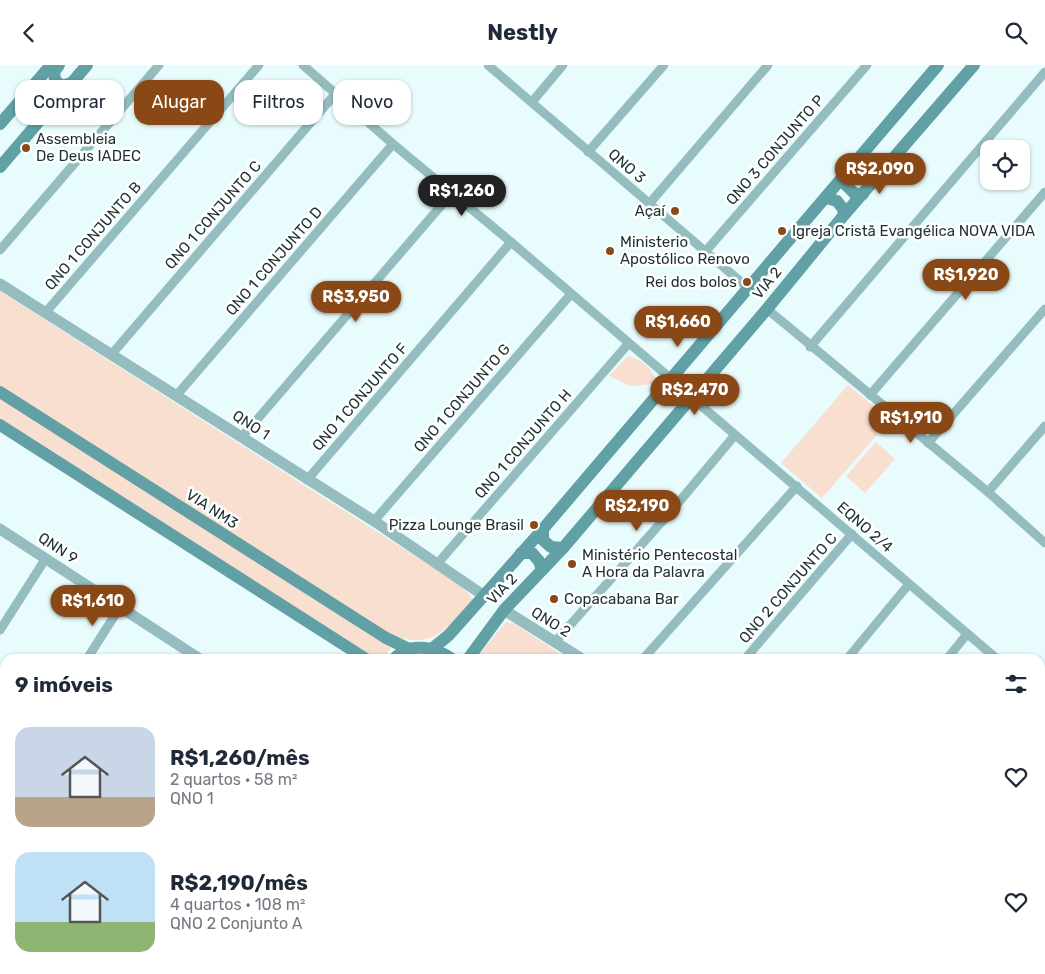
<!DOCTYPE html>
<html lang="pt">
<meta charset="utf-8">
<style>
:root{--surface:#fff;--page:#f2f2f3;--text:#1f2937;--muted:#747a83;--accent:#894815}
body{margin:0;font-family:Rubik,sans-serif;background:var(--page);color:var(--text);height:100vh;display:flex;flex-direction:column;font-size:19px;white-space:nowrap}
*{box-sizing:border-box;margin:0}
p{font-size:16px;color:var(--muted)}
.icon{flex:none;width:28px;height:28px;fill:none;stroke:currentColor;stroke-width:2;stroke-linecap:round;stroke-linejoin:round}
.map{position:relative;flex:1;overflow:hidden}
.panel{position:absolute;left:0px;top:589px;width:1045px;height:321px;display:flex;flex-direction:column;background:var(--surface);border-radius:15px 15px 0 0;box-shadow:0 1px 4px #0004}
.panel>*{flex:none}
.guide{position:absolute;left:15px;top:15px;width:500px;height:45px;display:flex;gap:10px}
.tools{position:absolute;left:980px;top:75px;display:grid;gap:10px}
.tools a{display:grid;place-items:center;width:50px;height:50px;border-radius:10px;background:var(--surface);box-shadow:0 1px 4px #0004;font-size:25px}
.price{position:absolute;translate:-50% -42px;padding:0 11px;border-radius:18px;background:var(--accent);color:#fff;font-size:16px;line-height:32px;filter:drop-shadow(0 1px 2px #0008)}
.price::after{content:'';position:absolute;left:50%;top:30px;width:15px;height:11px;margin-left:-8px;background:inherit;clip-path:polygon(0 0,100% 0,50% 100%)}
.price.active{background:#222;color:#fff}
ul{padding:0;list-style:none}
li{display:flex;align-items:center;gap:15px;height:125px;padding:0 15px}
li span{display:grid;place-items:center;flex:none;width:140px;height:100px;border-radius:15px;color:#555}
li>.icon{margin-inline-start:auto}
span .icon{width:60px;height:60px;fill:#fffc;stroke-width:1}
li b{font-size:21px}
h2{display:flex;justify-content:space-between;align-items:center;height:60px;padding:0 15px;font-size:21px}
.pill{padding:0 18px;border-radius:15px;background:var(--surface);box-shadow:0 1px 4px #0004;font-size:18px;line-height:45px}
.pill.active{background:var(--accent);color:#fff}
header{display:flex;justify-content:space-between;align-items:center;height:65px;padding:0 15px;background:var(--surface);font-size:22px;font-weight:700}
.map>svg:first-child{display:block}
.green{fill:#f8dfd0}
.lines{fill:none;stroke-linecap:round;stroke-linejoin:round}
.minor{stroke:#95bdbf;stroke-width:9}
.tertiary{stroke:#95bdbf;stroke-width:11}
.secondary{stroke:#61a0a4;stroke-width:12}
.poi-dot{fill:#894815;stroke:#fff;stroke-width:2}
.labels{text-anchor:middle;stroke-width:5;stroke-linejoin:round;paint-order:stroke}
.poi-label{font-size:15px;fill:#1e3132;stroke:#fff;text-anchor:start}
.street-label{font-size:15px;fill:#1e3132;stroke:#fff}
</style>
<header><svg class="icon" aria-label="back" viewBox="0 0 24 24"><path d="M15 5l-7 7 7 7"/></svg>Nestly<svg class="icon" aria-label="search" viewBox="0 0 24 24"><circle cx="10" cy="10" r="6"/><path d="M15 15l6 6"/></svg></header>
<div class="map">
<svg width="1045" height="909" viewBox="0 0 1045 909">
<rect width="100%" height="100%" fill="#e9fcfd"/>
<g class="green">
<path d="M0 226 462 521 474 536C447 564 433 585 391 570L0 320Z"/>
<path d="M628 291C642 295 649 301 655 313L652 319 630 321 609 311Z"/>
<polygon points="848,320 890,355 822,433 781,398"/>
<polygon points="0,332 391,583 383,594 376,594 0,353"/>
<polygon points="876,377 895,394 865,428 846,411"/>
<polygon points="506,557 513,558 568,594 475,594"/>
<polygon points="914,905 1023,905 1021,909 920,909"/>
</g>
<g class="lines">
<g class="minor">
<polyline points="303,0 393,79 511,177 670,313"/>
<polyline points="488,0 748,223"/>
<polyline points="532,37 563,0"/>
<polyline points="588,87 664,0"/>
<polyline points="649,139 768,0"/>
<polyline points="0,185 159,0"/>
<polyline points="705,187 867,0"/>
<polyline points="767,244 988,427 1045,478"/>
<polyline points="46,247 259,0"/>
<polyline points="810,282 1045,7"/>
<polyline points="111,290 336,28"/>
<polyline points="870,330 1045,127"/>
<polyline points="176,331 393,79"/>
<polyline points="691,332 997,594"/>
<polyline points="242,372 452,128"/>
<polyline points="928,378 1045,244"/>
<polyline points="307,415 511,177"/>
<polyline points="988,427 1045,361"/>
<polyline points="374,456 571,229"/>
<polyline points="438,498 628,279"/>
<polyline points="0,565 46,493"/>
<polyline points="555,577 674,443 735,370"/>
<polyline points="87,594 120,542"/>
<polyline points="643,594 797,421"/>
<polyline points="745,594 852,469"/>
<polyline points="847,594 909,519"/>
<polyline points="947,594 967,569"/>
<polyline points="1040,626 1045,620"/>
<polyline points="1040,631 1045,636"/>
<polyline points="1040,722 1045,716"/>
<polyline points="0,729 5,722"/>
<polyline points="0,901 5,893"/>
<polyline points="100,909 103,905"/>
<polyline points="378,909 380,905"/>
<polyline points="483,909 486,905"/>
<polyline points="589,909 591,905"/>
</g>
<g class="tertiary">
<polyline points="0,219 374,456 483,530"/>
<polyline points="0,464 200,594"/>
<polyline points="504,545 582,594"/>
<polyline points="687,905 693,909"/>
</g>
<g class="secondary">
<polyline points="59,0 54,7 55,15 62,21 71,18"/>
<polyline points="29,25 39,22 46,29 45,38 38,47"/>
<polyline points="0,59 51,0"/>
<polyline points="0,102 87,0"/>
<polyline points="845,111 846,120 855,129 863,129"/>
<polyline points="827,133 837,136 843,144 844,150"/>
<polyline points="0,327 386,573 409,584"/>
<polyline points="0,360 366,594"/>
<polyline points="543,464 543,475 551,482 563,483"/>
<polyline points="521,488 532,488 539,496 542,505"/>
<polyline points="433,583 449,570 543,464 938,0"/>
<path d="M394 594C410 576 435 582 452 594"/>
<polyline points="468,594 504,545 563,483 767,244 844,150 974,0"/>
<polyline points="1040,885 1045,875"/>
<polyline points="852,905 859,909"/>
<polyline points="904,905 910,909"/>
<polyline points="231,909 233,905"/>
<polyline points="256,909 259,905"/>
<polyline points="1026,909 1028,905"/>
</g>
</g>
<g class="poi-dot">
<circle cx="26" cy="83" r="5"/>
<circle cx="675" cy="146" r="5"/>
<circle cx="782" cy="166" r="5"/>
<circle cx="610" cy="186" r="5"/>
<circle cx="747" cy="217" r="5"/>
<circle cx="534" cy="460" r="5"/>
<circle cx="572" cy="499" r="5"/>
<circle cx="554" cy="534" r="5"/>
</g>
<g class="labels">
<g class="poi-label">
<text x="36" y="79">Assembleia<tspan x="36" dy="17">De Deus IADEC</tspan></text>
<text x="665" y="151" text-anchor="end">Açaí</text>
<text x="792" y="171">Igreja Cristã Evangélica NOVA VIDA</text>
<text x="620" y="182">Ministerio<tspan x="620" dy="17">Apostólico Renovo</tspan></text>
<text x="737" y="222" text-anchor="end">Rei dos bolos</text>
<text x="524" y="465" text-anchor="end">Pizza Lounge Brasil</text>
<text x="582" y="495">Ministério Pentecostal<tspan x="582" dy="17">A Hora da Palavra</tspan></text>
<text x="564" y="539">Copacabana Bar</text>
</g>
<g class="street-label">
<text transform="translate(775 85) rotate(-49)" y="5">QNO 3 CONJUNTO P</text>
<text transform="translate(627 101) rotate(41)" y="5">QNO 3</text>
<text transform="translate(213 150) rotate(-49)" y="5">QNO 1 CONJUNTO C</text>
<text transform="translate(93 171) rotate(-49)" y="5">QNO 1 CONJUNTO B</text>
<text transform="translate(274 196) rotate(-49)" y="5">QNO 1 CONJUNTO D</text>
<text transform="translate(767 218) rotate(-51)" y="5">VIA 2</text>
<text transform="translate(360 332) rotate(-49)" y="5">QNO 1 CONJUNTO F</text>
<text transform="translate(462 333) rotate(-49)" y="5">QNO 1 CONJUNTO G</text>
<text transform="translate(251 360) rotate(33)" y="5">QNO 1</text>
<text transform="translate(523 379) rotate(-49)" y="5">QNO 1 CONJUNTO H</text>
<text transform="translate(212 444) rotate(33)" y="5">VIA NM3</text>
<text transform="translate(865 462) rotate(41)" y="5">EQNO 2/4</text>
<text transform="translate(58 483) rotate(33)" y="5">QNN 9</text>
<text transform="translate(788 523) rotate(-49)" y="5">QNO 2 CONJUNTO C</text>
<text transform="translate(502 524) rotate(-47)" y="5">VIA 2</text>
<text transform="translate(551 557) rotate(32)" y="5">QNO 2</text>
</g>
</g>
</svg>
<div class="tools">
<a><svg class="icon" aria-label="locate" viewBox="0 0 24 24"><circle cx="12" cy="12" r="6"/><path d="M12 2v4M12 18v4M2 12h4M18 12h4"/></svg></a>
</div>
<b class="price" style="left:880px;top:130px">R$2,090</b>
<b class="price active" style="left:462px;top:152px">R$1,260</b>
<b class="price" style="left:966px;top:236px">R$1,920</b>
<b class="price" style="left:356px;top:258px">R$3,950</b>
<b class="price" style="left:678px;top:283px">R$1,660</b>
<b class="price" style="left:695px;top:351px">R$2,470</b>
<b class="price" style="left:911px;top:379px">R$1,910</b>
<b class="price" style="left:637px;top:467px">R$2,190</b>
<b class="price" style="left:93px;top:562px">R$1,610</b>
<div class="guide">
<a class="pill">Comprar</a>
<a class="pill active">Alugar</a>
<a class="pill">Filtros</a>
<a class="pill">Novo</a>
</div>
<section class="panel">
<h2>9 imóveis<svg class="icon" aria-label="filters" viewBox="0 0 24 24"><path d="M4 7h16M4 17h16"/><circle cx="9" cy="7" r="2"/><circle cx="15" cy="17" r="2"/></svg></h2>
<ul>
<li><span style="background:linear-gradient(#c9d6e8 70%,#b9a48a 0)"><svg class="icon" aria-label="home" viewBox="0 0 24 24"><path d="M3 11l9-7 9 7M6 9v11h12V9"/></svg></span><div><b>R$1,260/mês</b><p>2 quartos · 58 m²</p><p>QNO 1</p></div><svg class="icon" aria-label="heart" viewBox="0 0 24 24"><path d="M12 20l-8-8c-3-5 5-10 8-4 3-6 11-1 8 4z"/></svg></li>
<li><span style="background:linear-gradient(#bfe0f5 70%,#8fb573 0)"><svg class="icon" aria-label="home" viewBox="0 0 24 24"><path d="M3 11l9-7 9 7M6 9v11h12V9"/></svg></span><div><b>R$2,190/mês</b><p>4 quartos · 108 m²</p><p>QNO 2 Conjunto A</p></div><svg class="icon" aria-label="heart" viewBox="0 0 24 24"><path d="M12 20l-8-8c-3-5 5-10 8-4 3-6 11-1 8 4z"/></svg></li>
</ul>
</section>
</div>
